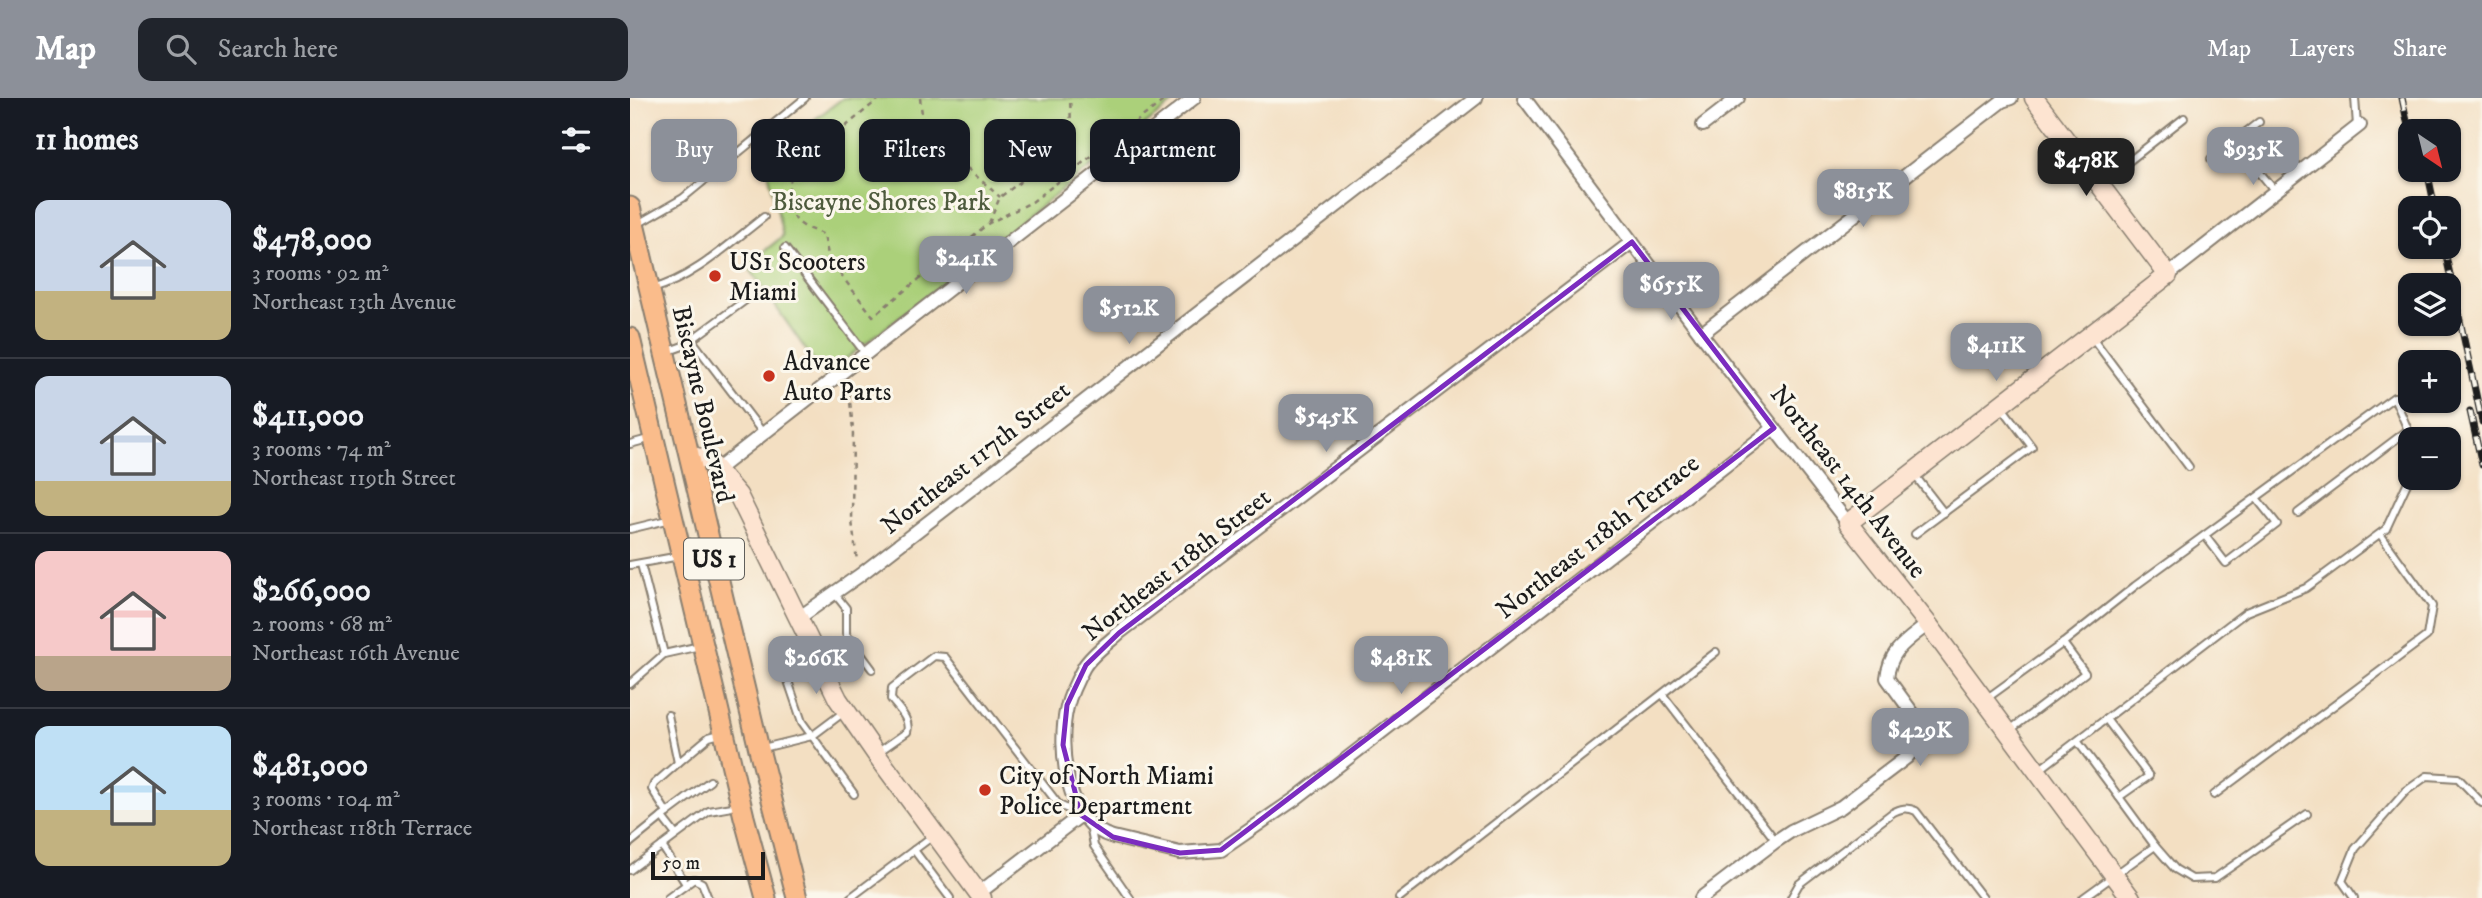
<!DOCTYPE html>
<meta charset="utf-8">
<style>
:root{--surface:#171b24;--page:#20242c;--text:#f1f3f6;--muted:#9ea1a6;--line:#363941;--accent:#8c9099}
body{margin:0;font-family:"IM FELL DW Pica",serif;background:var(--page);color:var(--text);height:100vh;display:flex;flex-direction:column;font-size:26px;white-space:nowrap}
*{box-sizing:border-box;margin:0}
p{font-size:23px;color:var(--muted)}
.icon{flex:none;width:38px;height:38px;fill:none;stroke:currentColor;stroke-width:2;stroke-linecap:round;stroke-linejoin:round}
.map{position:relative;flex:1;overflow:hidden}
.details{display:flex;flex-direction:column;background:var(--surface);width:630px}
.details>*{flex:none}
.top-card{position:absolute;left:21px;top:21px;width:665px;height:63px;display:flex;gap:14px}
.needle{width:46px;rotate:145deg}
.tools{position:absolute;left:1768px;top:21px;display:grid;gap:14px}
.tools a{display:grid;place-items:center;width:63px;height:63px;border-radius:14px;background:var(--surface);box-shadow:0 2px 5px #0004;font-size:35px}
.scale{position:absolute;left:21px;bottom:18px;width:114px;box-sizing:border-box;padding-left:7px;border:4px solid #1c1c1c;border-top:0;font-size:19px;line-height:24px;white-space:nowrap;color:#1c1c1c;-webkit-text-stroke:5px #fbf7ec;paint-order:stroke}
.price{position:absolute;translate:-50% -60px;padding:0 16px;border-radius:14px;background:var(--accent);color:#fff;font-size:23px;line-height:46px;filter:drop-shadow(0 2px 4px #0008)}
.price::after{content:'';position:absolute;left:50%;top:42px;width:21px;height:16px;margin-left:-10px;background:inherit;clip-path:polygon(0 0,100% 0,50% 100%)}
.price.active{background:#222;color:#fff}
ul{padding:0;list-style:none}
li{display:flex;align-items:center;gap:21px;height:175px;padding:0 35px}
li+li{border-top:2px solid var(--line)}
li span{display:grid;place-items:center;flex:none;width:196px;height:140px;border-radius:14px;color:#555}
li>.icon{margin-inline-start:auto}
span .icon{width:84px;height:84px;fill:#fffc;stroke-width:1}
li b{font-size:30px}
h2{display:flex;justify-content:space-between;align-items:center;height:84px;padding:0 35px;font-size:30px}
.pill{padding:0 24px;border-radius:14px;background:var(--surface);box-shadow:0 2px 5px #0004;font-size:24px;line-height:63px}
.pill.active{background:var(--accent);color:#fff}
header{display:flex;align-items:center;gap:42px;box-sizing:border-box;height:98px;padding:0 35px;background:var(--accent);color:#fff}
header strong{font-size:33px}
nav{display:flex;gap:38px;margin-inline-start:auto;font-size:24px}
.search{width:490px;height:63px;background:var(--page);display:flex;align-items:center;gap:18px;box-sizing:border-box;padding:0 24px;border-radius:14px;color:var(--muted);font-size:26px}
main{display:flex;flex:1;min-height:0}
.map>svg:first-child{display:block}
.green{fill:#abd07a;stroke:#64764b;stroke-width:2}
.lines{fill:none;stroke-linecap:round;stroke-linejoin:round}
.lane-casing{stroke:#887e6f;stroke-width:10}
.street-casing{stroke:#887e6f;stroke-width:16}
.secondary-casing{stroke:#887e6f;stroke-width:21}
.primary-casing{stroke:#887e6f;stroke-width:23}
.path{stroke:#887e6f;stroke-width:2.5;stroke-dasharray:5 5;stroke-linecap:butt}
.lane{stroke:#fff;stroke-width:6}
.street{stroke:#fff;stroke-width:12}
.secondary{stroke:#fde4d1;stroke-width:18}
.primary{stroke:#fabc8b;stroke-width:19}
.rail-casing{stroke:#1c1c1c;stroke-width:7}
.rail{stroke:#fbf7ec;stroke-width:4.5;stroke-dasharray:13;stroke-linecap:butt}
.marked{fill:none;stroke:#7b2cbf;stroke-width:5;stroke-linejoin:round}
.poi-dot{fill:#c8321e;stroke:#fbf7ec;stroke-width:2.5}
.labels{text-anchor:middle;stroke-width:6;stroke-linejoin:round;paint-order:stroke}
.shield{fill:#fbf7ec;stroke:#5f5e5a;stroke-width:2}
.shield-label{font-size:24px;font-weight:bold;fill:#1c1c1c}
.park-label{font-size:26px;fill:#4e5b3d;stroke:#fbf7ec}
.poi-label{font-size:26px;fill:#1c1c1c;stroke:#fbf7ec;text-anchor:start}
.street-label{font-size:26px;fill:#1c1c1c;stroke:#fbf7ec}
</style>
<header>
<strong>Map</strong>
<div class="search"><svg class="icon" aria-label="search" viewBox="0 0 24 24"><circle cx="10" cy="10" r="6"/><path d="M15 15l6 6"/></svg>Search here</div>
<nav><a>Map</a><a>Layers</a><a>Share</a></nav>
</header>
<main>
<section class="details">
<h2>11 homes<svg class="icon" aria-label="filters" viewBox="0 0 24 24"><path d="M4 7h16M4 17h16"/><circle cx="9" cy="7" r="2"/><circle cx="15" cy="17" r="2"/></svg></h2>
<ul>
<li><span style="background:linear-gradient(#c9d6e8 65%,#c2b280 0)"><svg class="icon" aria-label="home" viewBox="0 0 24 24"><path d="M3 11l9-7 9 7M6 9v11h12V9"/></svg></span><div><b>$478,000</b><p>3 rooms · 92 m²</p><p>Northeast 13th Avenue</p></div></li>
<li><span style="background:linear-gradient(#c9d6e8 75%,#c2b280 0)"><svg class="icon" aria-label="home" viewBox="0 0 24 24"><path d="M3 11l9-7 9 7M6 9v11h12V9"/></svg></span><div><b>$411,000</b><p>3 rooms · 74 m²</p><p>Northeast 119th Street</p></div></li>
<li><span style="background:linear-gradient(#f6c9c9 75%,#b9a48a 0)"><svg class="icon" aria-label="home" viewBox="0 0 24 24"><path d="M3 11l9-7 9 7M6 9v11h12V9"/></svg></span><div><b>$266,000</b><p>2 rooms · 68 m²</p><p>Northeast 16th Avenue</p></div></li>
<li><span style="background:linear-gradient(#bfe0f5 60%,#c2b280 0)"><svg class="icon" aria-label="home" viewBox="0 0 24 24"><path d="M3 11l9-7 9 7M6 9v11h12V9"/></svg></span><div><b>$481,000</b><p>3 rooms · 104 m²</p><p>Northeast 118th Terrace</p></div></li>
</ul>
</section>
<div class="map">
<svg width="1852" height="800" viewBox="0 0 1852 800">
<rect width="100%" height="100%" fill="#fbf7ec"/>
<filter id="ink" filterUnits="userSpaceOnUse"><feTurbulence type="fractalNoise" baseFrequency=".0143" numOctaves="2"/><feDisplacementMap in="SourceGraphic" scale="14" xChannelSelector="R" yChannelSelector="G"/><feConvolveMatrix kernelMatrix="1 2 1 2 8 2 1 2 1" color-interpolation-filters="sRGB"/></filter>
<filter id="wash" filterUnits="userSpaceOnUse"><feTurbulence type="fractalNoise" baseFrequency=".00686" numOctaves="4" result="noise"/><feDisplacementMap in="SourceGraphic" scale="28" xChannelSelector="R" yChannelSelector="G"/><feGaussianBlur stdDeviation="1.57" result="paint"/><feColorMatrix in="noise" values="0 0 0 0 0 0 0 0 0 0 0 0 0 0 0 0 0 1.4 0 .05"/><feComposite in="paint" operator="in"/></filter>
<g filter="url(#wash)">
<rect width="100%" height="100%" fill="#f3dfc2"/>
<polygon class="green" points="213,0 549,0 194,278 117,167 153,138 135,59"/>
</g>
<g filter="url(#ink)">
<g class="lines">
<defs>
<g id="lane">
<polyline points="1725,0 1727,28"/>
<polyline points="1604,43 1645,93"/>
<polyline points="1581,61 1629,24"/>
<polyline points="1470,86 1554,20"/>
<polyline points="6,127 53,100 175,0"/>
<polyline points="155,150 235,255"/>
<path d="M22 191C64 180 100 145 134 119"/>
<polyline points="1461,238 1559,369"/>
<polyline points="62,242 133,335"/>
<polyline points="39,253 53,248 121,198"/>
<polyline points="0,346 22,340"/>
<polyline points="1283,375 1314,415"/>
<polyline points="0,431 41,421"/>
<polyline points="1285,436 1402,349 1371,308"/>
<polyline points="1576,439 1596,465 1647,426 1627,401"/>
<polyline points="11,466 34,556"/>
<polyline points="0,467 50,458"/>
<polyline points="204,495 216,510 216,536 242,571"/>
<polyline points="179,544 162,554 158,559 154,571 172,624 224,696"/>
<polyline points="1433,545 1505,488 1764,299 1778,332 1668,415"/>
<polyline points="193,564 226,549"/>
<polyline points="0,586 34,556 70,548"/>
<polyline points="1033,597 1146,743"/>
<polyline points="1356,601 1433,545 1455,575 1380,632"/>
<polyline points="38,617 48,665 79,639 90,636"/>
<polyline points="1448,644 1489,699 1519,678 1476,621"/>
<polyline points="133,650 182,638 214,614"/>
<path d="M247 655 277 634C281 621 268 611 261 601L262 590 304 558 315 559 429 707 451 717"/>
<polyline points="48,665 24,686 22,691 37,715 80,683"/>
<polyline points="1409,672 1616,514 1676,490 1756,431 1780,379"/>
<polyline points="1584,697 1797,538 1802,508 1750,436"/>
<polyline points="32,719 46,737"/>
<polyline points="460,726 464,748 500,800"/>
<polyline points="0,745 37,715"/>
<polyline points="32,748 56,786"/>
<polyline points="1525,748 1545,771 1562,781 1585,780 1677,716"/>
<polyline points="284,752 320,800"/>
<polyline points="0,772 79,713 108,708"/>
<polyline points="38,800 64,781 72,785 78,800"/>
<polyline points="220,800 304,737"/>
<polyline points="769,800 1086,554"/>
<path d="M1161 800 1169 786 1262 715C1271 710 1277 709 1286 713L1353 800"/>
<polyline points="1453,800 1525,748 1489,699"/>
<polyline points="1724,800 1712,783 1725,751 1776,693 1797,678 1828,680 1852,705"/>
</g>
<g id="street">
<polyline points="894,0 1071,236 1218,425"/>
<polyline points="1073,27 1108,0"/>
<path d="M1002 144 489 535C478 545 462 556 454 569 448 580 440 596 437 609 427 649 436 727 483 739L550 755 591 752 665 701 1144 330"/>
<polyline points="1538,177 1730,27"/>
<polyline points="1071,236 1372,3 1381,0"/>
<polyline points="88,371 564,0"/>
<polyline points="170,519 230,477 846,0"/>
<polyline points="349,795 451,717"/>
<path d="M1071 800 1146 743 1161 733 1211 709 1277 659 1287 646 1290 633 1289 624 1257 580C1260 551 1277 543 1298 526"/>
</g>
<g id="secondary">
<polyline points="1404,0 1538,177 1218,425 1298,526 1501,800"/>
<polyline points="59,357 78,362 108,397 208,601 246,656 352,800"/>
</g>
<g id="primary">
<polyline points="0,109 129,651 167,800"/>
<polyline points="0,240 114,719 136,800"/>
</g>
</defs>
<use href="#lane" class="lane-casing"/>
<use href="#street" class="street-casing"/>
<use href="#secondary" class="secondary-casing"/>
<use href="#primary" class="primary-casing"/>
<g class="path">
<path d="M250 0 163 72C157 89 155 116 172 127 179 132 187 133 194 137L199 162 243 218 359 125 402 104 537 0"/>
<polyline points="290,0 294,32 370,99"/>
<path d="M359 125 370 99 432 53C442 35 441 20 440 0"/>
<polyline points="218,285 223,331 222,423 227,463"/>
</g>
<use href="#lane" class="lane"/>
<use href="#street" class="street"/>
<use href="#secondary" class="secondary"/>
<use href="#primary" class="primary"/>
<defs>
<g id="rail">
<polyline points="1772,0 1780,37"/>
<polyline points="1797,72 1805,110"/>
<polyline points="1814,149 1852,324"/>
<polyline points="1840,313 1852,367"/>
</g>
</defs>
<use href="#rail" class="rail-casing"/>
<use href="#rail" class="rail"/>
</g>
</g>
<path class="marked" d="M1002 144 1144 330 591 752 550 755 483 739 451 717 433 647 437 607 456 567 489 535Z"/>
<g class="poi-dot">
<circle cx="85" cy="178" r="7"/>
<circle cx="139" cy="278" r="7"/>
<circle cx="355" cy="692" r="7"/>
</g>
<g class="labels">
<rect class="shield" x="54" y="440.5" width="60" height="41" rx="5"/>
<g class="shield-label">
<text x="84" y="469">US 1</text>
</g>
<g class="park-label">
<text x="251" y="112">Biscayne Shores Park</text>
</g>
<g class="poi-label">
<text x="99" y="172">US1 Scooters<tspan x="99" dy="30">Miami</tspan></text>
<text x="153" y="272">Advance<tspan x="153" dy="30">Auto Parts</tspan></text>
<text x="369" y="686">City of North Miami<tspan x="369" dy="30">Police Department</tspan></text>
</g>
<g class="street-label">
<text transform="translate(74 306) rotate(77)" y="9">Biscayne Boulevard</text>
<text transform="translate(345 359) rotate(-38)" y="9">Northeast 117th Street</text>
<text transform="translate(1219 383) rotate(52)" y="9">Northeast 14th Avenue</text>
<text transform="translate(967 438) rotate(-38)" y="9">Northeast 118th Terrace</text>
<text transform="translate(546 466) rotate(-38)" y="9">Northeast 118th Street</text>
</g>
</g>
</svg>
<div class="tools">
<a><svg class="needle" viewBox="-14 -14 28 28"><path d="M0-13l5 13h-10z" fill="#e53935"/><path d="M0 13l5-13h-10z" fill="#9ea1a6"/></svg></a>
<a><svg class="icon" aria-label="locate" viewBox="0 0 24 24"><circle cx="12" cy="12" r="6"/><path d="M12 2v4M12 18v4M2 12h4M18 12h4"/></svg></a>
<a><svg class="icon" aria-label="layers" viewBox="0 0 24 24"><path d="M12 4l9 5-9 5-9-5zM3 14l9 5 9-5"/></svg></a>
<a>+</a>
<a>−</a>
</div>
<div class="scale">50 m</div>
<b class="price" style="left:1623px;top:89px">$935K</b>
<b class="price active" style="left:1456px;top:100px">$478K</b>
<b class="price" style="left:1233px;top:131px">$815K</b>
<b class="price" style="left:336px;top:198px">$241K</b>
<b class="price" style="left:1041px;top:224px">$655K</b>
<b class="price" style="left:499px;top:248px">$512K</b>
<b class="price" style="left:1366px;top:285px">$411K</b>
<b class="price" style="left:696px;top:356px">$545K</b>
<b class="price" style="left:186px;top:598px">$266K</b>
<b class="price" style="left:771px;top:598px">$481K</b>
<b class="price" style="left:1290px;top:670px">$429K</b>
<div class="top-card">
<a class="pill active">Buy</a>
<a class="pill">Rent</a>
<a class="pill">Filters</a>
<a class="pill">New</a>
<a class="pill">Apartment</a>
</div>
</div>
</main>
